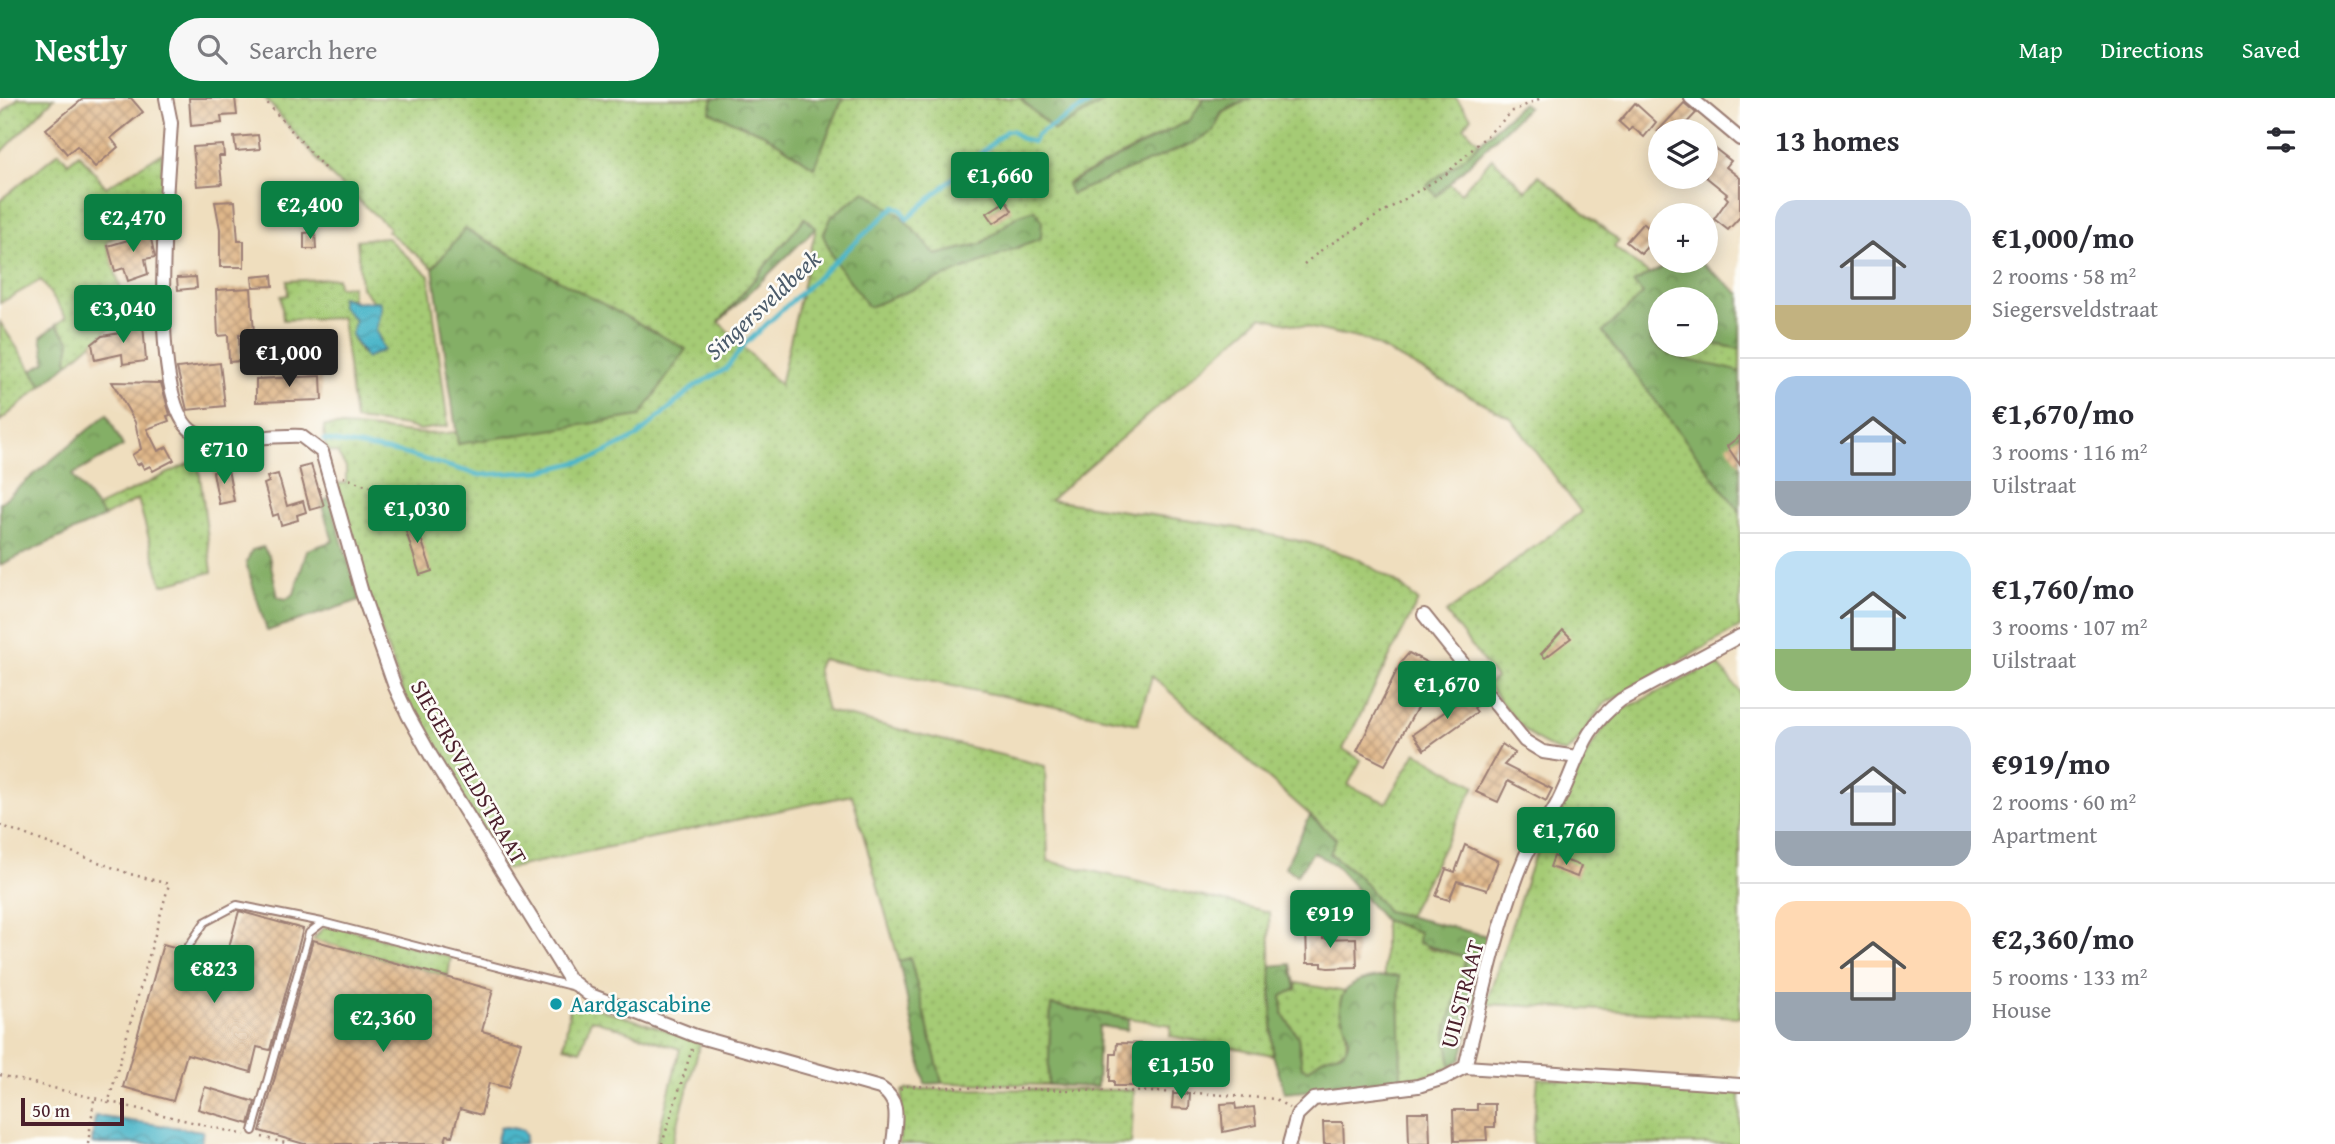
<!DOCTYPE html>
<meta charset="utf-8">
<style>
:root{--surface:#fff;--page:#f7f7f7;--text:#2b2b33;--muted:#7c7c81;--line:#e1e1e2;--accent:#0b8043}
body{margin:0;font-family:"Gentium Book Plus",serif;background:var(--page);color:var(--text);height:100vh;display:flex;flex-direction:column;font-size:26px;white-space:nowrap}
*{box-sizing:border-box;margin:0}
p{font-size:23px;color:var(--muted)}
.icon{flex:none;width:38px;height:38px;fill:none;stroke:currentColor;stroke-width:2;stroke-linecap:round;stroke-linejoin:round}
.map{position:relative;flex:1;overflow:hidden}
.panel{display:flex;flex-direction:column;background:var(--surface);width:595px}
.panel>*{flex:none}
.controls{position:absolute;left:1648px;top:21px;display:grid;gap:14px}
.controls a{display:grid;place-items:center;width:70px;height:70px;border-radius:50%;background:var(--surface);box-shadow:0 4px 18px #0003;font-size:35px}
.scale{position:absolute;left:21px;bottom:18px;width:103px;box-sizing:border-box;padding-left:7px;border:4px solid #4a1f2b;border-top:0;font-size:19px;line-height:24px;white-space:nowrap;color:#4a1f2b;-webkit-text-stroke:5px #fdfcf7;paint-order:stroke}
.price{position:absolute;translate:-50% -60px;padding:0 16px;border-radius:7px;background:var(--accent);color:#fff;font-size:23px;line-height:46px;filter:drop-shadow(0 2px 4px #0008)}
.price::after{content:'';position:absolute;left:50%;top:42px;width:21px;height:16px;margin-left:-10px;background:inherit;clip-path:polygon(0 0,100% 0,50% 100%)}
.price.current{background:#222;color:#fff}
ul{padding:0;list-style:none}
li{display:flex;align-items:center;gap:21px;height:175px;padding:0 35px}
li+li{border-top:2px solid var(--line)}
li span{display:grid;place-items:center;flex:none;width:196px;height:140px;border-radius:21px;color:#555}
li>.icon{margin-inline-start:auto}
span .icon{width:84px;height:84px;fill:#fffc;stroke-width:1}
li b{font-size:30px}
h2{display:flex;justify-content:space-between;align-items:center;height:84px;padding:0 35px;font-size:30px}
header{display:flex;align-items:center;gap:42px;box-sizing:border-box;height:98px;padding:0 35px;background:var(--accent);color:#fff}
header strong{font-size:33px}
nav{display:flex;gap:38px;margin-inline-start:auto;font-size:24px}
.search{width:490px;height:63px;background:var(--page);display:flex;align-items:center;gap:18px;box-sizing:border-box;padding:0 24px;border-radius:38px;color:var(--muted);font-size:26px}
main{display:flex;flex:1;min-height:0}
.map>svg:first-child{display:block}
.grass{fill:url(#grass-dots);stroke:#787550;stroke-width:2;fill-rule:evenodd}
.forest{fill:url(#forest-crowns);stroke:#676748;stroke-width:2}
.water{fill:url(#water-waves);stroke:#4b6a7a;stroke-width:2}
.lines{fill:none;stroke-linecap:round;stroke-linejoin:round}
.stream{stroke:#4cb6c9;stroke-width:4.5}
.building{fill:url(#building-cross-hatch)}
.service-casing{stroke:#9c7e74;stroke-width:10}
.minor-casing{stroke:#9c7e74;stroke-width:16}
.path{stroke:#9c7e74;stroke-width:2.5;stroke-dasharray:2 5;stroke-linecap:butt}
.service{stroke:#fff;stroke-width:6}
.minor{stroke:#fff;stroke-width:12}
.culture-dot{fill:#0f9aa8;stroke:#fdfcf7;stroke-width:2.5}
.labels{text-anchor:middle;stroke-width:5;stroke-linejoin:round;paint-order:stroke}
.street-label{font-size:23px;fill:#4a1f2b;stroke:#fdfcf7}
.culture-label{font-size:23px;fill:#0d838f;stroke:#fdfcf7;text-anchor:start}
.water-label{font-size:24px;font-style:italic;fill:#4b5b6a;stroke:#fdfcf7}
</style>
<header>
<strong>Nestly</strong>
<div class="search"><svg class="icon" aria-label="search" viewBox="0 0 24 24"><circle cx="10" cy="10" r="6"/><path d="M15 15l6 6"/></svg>Search here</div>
<nav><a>Map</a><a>Directions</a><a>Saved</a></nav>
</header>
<main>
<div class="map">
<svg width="1740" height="1046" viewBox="0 0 1740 1046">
<defs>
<pattern id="grass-dots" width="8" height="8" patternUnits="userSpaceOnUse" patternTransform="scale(1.75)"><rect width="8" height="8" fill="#a5cb75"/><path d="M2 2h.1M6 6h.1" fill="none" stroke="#90ae65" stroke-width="1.8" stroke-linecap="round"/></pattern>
<pattern id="forest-crowns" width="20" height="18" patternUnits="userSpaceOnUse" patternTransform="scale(1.75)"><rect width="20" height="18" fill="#84af66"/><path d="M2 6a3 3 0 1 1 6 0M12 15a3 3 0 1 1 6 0" fill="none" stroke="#6e8e54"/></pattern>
<pattern id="water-waves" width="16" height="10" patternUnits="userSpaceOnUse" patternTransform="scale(1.75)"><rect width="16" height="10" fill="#4cb6c9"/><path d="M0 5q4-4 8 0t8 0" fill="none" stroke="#4193a3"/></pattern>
<pattern id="building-cross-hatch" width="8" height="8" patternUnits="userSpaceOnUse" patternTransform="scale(1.75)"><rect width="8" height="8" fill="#dfb78a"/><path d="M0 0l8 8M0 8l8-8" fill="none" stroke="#b79471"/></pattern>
</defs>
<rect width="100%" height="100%" fill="#fdfcf7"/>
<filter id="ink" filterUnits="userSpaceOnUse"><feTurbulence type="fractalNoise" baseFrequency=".0143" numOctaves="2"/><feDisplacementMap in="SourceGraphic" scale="14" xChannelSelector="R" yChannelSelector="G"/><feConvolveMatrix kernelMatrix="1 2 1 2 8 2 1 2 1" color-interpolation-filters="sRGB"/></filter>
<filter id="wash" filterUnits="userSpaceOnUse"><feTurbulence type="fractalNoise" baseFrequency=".00686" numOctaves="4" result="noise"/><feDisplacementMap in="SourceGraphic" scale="28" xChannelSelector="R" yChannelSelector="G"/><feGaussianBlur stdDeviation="1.57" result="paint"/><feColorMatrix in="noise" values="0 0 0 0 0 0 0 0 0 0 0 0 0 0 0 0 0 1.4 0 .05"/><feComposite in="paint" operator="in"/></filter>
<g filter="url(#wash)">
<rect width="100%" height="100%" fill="#efdebe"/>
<g class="grass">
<polygon points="18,0 54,0 0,56 0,17"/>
<path d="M265 0H713L710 14 764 36 814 69 843 0H1020L1054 33 1111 0H1204L1190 22 1067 85 1072 96 1214 33 1221 16 1251 0H1456L1471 19 1464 29 1479 44 1464 60 1427 87 1436 97 1449 85 1461 95 1492 60 1526 93 1539 77 1619 143 1614 149 1649 176 1633 185 1644 196 1604 234 1740 414V529L1604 606C1592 619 1577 650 1564 655 1526 643 1511 616 1487 586L1496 580 1446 515 1581 414 1511 320 1366 242 1261 219 1050 402 1233 429 1309 445 1356 460 1399 486 1418 503 1343 651 1361 662 1348 687 1386 705 1416 654 1475 688 1408 818 1387 813 1360 779 1330 755 1336 740 1152 578 1138 626 821 561 817 570 827 613 1045 668 1048 763 1269 814 1273 957 1170 938 1171 927 1051 907 1048 987 942 985 910 860 899 863 852 697 506 771 424 637 404 597 355 458 336 386 346 385V369L337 355 329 353 325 347 324 328C369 326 411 341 456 334L458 346 465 131 433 170 387 133 390 130 333 80ZM848 106 936 157 981 146 1017 118 1035 112 1042 122 869 208 832 118ZM805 120 816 130 780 287 719 224Z"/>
<polygon points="59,54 68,65 79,56 106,89 162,55 162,111 106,144 128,214 69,265 67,261 70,243 56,227 66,219 41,182 0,205 0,102"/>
<polygon points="386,139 429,178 448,328 419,332 407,328 355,322 342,220 283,222 281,198 288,197 287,183 337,180 338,189 352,188 352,201 341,200 355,222 351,237 361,255 384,252 376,232 379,203 373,203 361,189 357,142"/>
<polygon points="0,224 42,288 0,323"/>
<polygon points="1658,232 1661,247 1706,247 1706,244 1740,251 1740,274 1679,262 1651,243 1651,236"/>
<polygon points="198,361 212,474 162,487 138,401 104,419 97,409"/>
<polygon points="1717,565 1740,594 1740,919 1486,906 1532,765 1586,657 1602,633 1622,612"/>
<polygon points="1384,822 1419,834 1428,850 1467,859 1446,936 1451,968 1438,975 1401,984 1399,879 1384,878"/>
<polygon points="333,827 451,859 448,878 313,842 322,831"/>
<path d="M1297 885 1346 894C1337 912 1350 931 1346 950L1308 972 1302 970 1298 939 1283 916 1282 898 1296 891Z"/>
<polygon points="571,902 701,943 672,1046 656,1046 680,951 591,921 581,952 564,948"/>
<polygon points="1538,980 1740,993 1740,1046 1532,1046"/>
<polygon points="907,991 1134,992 1131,1046 899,1046 903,993"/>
</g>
<g class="forest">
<polygon points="713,0 843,0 814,69 764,36 710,14"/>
<polygon points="1020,0 1111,0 1054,33"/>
<polygon points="1204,0 1251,0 1221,15 1214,33 1193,45 1071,96 1067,86 1190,22"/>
<polygon points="1522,5 1528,9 1436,98 1427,87 1464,60"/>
<polygon points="865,93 901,118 936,157 981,146 1017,118 1035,112 1042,122 1041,140 869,209 834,162 823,137 832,118"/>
<polygon points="805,120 816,130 719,224"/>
<polygon points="465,131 686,251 640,318 458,346 433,170"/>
<path d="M1675 163H1699L1740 196V251L1706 244V201H1661V233L1651 237V243C1676 267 1709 263 1740 274V414L1603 234 1643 196 1633 185Z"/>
<polygon points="56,227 70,243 67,261 69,265 42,288 32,272 46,264 41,239"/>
<polygon points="107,316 123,348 72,377 104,419 0,467 0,405"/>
<polygon points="329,400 360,502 267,533 246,465 252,452 263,449 269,458 278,499 286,501 294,496 307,452 333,443 321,405"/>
<polygon points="1310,718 1336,741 1330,756 1360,779 1387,813 1491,839 1461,961 1451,968 1446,936 1466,859 1418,845 1419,834 1384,822 1335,767 1313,754 1297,777 1285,769"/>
<polygon points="910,860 942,985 925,986 899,863"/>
<path d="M1291 866 1296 891 1282 898 1283 916 1298 939 1302 970 1308 972C1314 967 1319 961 1326 959 1332 956 1342 957 1346 950 1353 938 1342 924 1340 913 1337 880 1378 878 1399 878L1401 984 1285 995 1273 957 1271 868Z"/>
<polygon points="1051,907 1129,921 1127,932 1099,928 1097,989 1048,987"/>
</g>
<g class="water">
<polygon points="341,199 357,204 379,203 381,209 376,232 384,252 366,260 351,237 355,222 341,208"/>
<polygon points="95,1018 203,1033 201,1046 92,1046"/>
<polygon points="506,1029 523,1032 526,1037 524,1046 496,1046 500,1030"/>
</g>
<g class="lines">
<polyline class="stream" points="324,342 401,355 480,377 542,373 594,360 636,339 695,288 726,271 745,246 895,108 902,112 907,121 1006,33 1012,32 1020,40 1033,44 1037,37 1098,0"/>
</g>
<g id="blocks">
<g class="building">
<polygon points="84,0 131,0 143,14 111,40 118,49 95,69 77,48 67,56 46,31"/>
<polygon points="189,0 235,0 237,17 221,18 222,25 191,28"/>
<polygon points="1635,5 1656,24 1644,39 1632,29 1629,33 1619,24"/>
<polygon points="1684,5 1696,15 1679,33 1658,33"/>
<polygon points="258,37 260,51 236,53 234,39"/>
<polygon points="223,47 224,58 219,58 222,86 197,88 193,49"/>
<polygon points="1713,49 1731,63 1726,69 1740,80 1740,119 1728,132 1714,121 1728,101 1725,98 1727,96 1706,79 1706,58"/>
<polygon points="235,103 238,143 244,143 244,169 220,169 220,131 215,104"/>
<polygon points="1006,103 1012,113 994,125 987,115"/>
<polygon points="1643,125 1657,137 1641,156 1626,144"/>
<polygon points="149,132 155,159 145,161 148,176 128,183 124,170 115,173 108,148 128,142 127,134"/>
<polygon points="315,134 316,151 304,151 304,135"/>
<polygon points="272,177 273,188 253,189 252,179"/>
<polygon points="196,179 197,190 178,192 177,180"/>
<polygon points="251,190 254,236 239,237 240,263 229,264 228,237 218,238 216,192"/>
<polygon points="143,226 146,263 123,266 122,256 95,262 92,246 102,238 120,235 125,228"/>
<polygon points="220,265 225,308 187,312 177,270"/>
<polygon points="321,278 322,302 256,304 256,281"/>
<polygon points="112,284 161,285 170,317 167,318 169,323 147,331 158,353 167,349 174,362 153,373 150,368 144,371 141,365 137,367 132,357 141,351 135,324"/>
<polygon points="1740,338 1740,367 1727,348"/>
<polygon points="311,367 324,408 310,412 299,370"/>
<polygon points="228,371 234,403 219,406 213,374"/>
<polygon points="278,376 287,408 303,403 306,414 297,417 298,422 281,427 278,416 273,418 264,386 269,384 267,379"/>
<polygon points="413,417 432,473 420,477 402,421"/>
<polygon points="1563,532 1571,540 1545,560 1541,556"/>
<polygon points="1409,555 1439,571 1385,667 1357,653 1401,564"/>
<polygon points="1473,594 1481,604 1474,610 1477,614 1424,652 1413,636"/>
<polygon points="1502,646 1515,655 1504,667 1552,691 1546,703 1508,683 1498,704 1476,694"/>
<polygon points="1465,747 1498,763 1487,792 1457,783 1449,802 1436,798 1446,771 1455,774"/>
<polygon points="1554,758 1581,768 1577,779 1550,769"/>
<polygon points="239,813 303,831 270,952 257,949 251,974 187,956 173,1003 123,989 163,846 225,863"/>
<polygon points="1306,828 1323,828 1323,841 1356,840 1357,869 1328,870 1322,869 1322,865 1307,865"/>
<polygon points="313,842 493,892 482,933 521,944 508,990 489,985 481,1017 460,1011 452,1038 447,1037 444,1046 304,1046 260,1033"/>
<polygon points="1117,945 1153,946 1153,950 1183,952 1183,966 1177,966 1177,988 1114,988 1114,983 1110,983 1111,956 1116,956"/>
<polygon points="205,989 255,1004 249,1026 198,1011"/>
<polygon points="1173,996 1190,996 1189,1011 1172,1010"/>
<polygon points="1235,1005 1236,1011 1254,1009 1256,1027 1223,1034 1221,1006"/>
<polygon points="1477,1006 1495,1006 1495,1029 1486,1029 1487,1042 1454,1043 1453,1012 1477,1012"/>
<polygon points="1408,1014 1429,1014 1430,1046 1409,1046"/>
<polygon points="1323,1024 1343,1024 1344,1046 1324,1046"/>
</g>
</g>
</g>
<g filter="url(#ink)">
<use href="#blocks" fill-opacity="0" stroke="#9c7e74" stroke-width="2"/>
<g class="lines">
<defs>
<g id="service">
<polyline points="188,849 205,824 237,807 322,824 575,889"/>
<polyline points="253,1033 309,835 322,825"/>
</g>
<g id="minor">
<path d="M166 0 171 25C168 80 145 310 195 335 220 348 272 336 301 338L322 354 362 495 395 589 408 617 431 658 569 881 588 896 696 938 880 990C902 1003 895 1024 893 1046"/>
<polyline points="1691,0 1740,41"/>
<polyline points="1424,517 1525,643 1543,654 1577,659"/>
<path d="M1465 969C1483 899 1497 825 1525 759 1534 740 1548 723 1558 704 1580 661 1579 634 1621 602L1740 538"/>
<polyline points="1465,969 1740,987"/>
<polyline points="1289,1046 1297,1017 1314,1001 1418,988 1444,980 1465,969"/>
</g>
</defs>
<use href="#service" class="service-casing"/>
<use href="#minor" class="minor-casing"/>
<g class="path">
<polyline points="263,0 325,71"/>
<polyline points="1304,166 1324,150 1446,76 1513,13 1541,0"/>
<polyline points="343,379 416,405 446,413"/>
<polyline points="0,727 130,776 169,786 108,1006"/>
<polyline points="0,977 245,1037"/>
<polyline points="900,991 905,988 1196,995 1276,1001 1289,1010"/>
<polyline points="262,1039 289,1046"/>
<polyline points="88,1046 94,1002"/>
<polyline points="662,1046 692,951"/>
</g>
<use href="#service" class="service"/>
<use href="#minor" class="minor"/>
</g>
</g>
<circle class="culture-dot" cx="556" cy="906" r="7"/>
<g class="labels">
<g class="street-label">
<text transform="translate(469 674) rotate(60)" y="8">SIEGERSVELDSTRAAT</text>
<text transform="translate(1462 896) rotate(-75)" y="8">UILSTRAAT</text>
</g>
<g class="culture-label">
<text x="570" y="914">Aardgascabine</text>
</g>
<g class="water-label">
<text transform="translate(763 207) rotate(-43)" y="8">Singersveldbeek</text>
</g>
</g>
</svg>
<div class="controls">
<a><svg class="icon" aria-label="layers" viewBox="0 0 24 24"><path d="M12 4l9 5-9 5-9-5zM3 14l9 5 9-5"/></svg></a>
<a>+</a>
<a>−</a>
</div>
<div class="scale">50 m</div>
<b class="price" style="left:1000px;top:114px">€1,660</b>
<b class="price" style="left:310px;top:143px">€2,400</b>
<b class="price" style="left:133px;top:156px">€2,470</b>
<b class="price" style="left:123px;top:247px">€3,040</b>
<b class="price current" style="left:289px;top:291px">€1,000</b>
<b class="price" style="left:224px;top:388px">€710</b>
<b class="price" style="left:417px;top:447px">€1,030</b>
<b class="price" style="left:1447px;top:623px">€1,670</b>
<b class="price" style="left:1566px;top:769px">€1,760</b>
<b class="price" style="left:1330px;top:852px">€919</b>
<b class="price" style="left:214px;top:907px">€823</b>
<b class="price" style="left:383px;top:956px">€2,360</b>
<b class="price" style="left:1181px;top:1003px">€1,150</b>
</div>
<section class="panel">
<h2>13 homes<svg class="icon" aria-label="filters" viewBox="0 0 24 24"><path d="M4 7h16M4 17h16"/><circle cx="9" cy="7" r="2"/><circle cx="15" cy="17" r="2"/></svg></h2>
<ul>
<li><span style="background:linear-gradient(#c9d6e8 75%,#c2b280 0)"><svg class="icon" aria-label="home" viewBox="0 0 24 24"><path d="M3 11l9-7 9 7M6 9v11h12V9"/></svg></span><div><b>€1,000/mo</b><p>2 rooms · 58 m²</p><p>Siegersveldstraat</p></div></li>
<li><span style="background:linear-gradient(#a9c7e8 75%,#9aa5b1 0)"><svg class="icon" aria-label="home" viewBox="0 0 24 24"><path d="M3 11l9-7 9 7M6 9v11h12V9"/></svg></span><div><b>€1,670/mo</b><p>3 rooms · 116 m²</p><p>Uilstraat</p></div></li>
<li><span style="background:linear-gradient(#bfe0f5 70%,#8fb573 0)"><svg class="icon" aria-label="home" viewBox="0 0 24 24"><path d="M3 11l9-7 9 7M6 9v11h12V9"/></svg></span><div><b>€1,760/mo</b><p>3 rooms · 107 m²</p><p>Uilstraat</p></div></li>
<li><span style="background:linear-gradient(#c9d6e8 75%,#9aa5b1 0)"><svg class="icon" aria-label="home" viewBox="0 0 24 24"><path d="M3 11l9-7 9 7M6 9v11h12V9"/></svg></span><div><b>€919/mo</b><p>2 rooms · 60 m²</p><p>Apartment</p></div></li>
<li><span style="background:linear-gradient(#ffd9b3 65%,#9aa5b1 0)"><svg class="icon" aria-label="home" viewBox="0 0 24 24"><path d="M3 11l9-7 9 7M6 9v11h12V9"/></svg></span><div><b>€2,360/mo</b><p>5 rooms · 133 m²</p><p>House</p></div></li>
</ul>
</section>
</main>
